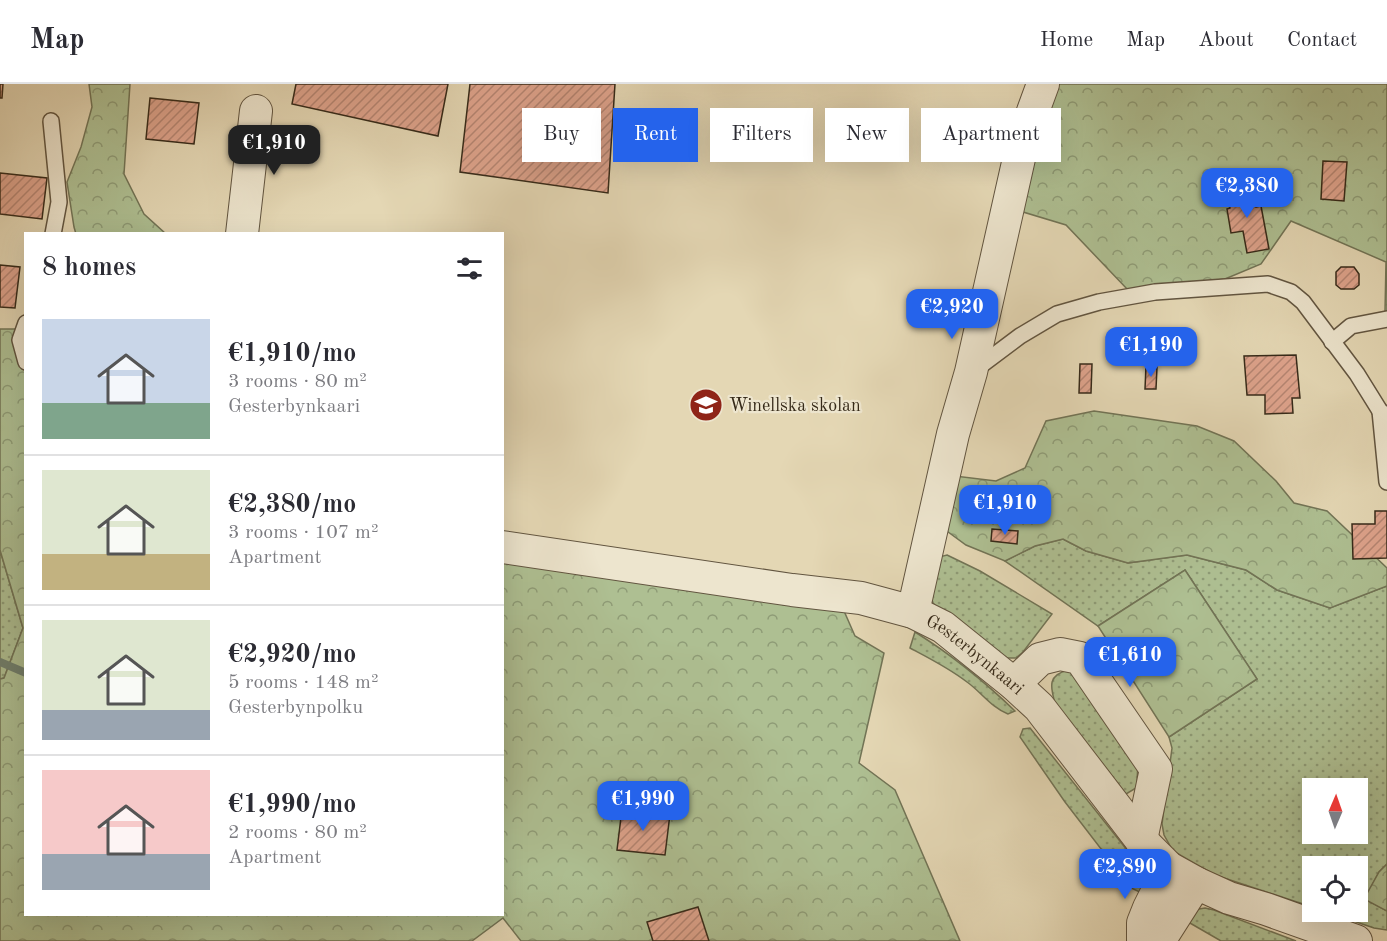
<!DOCTYPE html>
<meta charset="utf-8">
<style>
:root{--surface:#fff;--page:#f2f2f3;--text:#2b2b33;--muted:#7c7c81;--line:#e1e1e2;--accent:#2563eb}
body{margin:0;font-family:"Old Standard TT",serif;background:var(--page);color:var(--text);height:100vh;display:flex;flex-direction:column;font-size:22px;white-space:nowrap}
*{box-sizing:border-box;margin:0}
p{font-size:20px;color:var(--muted)}
.icon{flex:none;width:33px;height:33px;fill:none;stroke:currentColor;stroke-width:2;stroke-linecap:round;stroke-linejoin:round}
.map{position:relative;flex:1;overflow:hidden}
.sheet{position:absolute;left:24px;top:148px;width:480px;height:684px;display:flex;flex-direction:column;background:var(--surface);border-radius:0px;box-shadow:0 6px 24px #0002}
.sheet>*{flex:none}
.guide{position:absolute;left:522px;top:24px;width:570px;height:54px;display:flex;gap:12px}
.needle{width:39px;rotate:2deg}
.buttons{position:absolute;left:1302px;top:694px;display:grid;gap:12px}
.buttons a{display:grid;place-items:center;width:66px;height:66px;border-radius:0px;background:var(--surface);box-shadow:0 6px 24px #0002;font-size:30px}
.price{position:absolute;translate:-50% -51px;padding:0 14px;border-radius:12px;background:var(--accent);color:#fff;font-size:20px;line-height:39px;filter:drop-shadow(0 2px 3px #0008)}
.price::after{content:'';position:absolute;left:50%;top:36px;width:18px;height:14px;margin-left:-9px;background:inherit;clip-path:polygon(0 0,100% 0,50% 100%)}
.price.active{background:#222;color:#fff}
ul{padding:0;list-style:none}
li{display:flex;align-items:center;gap:18px;height:150px;padding:0 18px}
li+li{border-top:2px solid var(--line)}
li span{display:grid;place-items:center;flex:none;width:168px;height:120px;border-radius:0px;color:#555}
li>.icon{margin-inline-start:auto}
span .icon{width:72px;height:72px;fill:#fffc;stroke-width:1}
li b{font-size:26px}
h2{display:flex;justify-content:space-between;align-items:center;height:72px;padding:0 18px;font-size:26px}
.tag{padding:0 21px;border-radius:0px;background:var(--surface);box-shadow:0 6px 24px #0002;font-size:21px;line-height:54px}
.tag.active{background:var(--accent);color:#fff}
header{display:flex;align-items:center;gap:36px;box-sizing:border-box;height:84px;padding:0 30px;background:var(--surface);border-bottom:2px solid var(--line)}
header strong{font-size:28px}
nav{display:flex;gap:33px;margin-inline-start:auto;font-size:21px}
.map>svg:first-child{display:block}
.grass{fill:url(#grass-dots);stroke:#727456;stroke-width:1.5;fill-rule:evenodd}
.forest{fill:url(#forest-crowns);stroke:#727456;stroke-width:1.5}
.lines{fill:none;stroke-linecap:round;stroke-linejoin:round}
.stream{stroke:#70806f;stroke-width:8}
.building{fill:url(#building-hatch);stroke:#362a19;stroke-width:1.5}
.lane-casing{stroke:#625540;stroke-width:18}
.street-casing{stroke:#625540;stroke-width:34}
.lane{stroke:#ede5ce;stroke-width:15}
.street{stroke:#ede5ce;stroke-width:32}
.labels{text-anchor:middle;stroke-width:4.5;stroke-linejoin:round;paint-order:stroke}
.poi-label{font-size:18px;fill:#362a19;stroke:#ede5ce;text-anchor:start}
.street-label{font-size:18px;fill:#362a19;stroke:#ede5ce}
</style>
<header>
<strong>Map</strong>
<nav><a>Home</a><a>Map</a><a>About</a><a>Contact</a></nav>
</header>
<div class="map">
<svg width="1387" height="857" viewBox="0 0 1387 857">
<defs>
<pattern id="grass-dots" width="8" height="8" patternUnits="userSpaceOnUse" patternTransform="scale(1.5)"><rect width="8" height="8" fill="#aebf92"/><path d="M2 2h.1M6 6h.1" fill="none" stroke="#8e9b76" stroke-width="1.8" stroke-linecap="round"/></pattern>
<pattern id="forest-crowns" width="20" height="18" patternUnits="userSpaceOnUse" patternTransform="scale(1.5)"><rect width="20" height="18" fill="#aebf92"/><path d="M2 6a3 3 0 1 1 6 0M12 15a3 3 0 1 1 6 0" fill="none" stroke="#8e9b76"/></pattern>
<pattern id="building-hatch" width="6" height="6" patternUnits="userSpaceOnUse" patternTransform="scale(1.5)"><rect width="6" height="6" fill="#dea38c"/><path d="M-1 1l2-2M0 6l6-6M5 7l2-2" fill="none" stroke="#b58572"/></pattern>
</defs>
<rect width="100%" height="100%" fill="#e4d7b4"/>
<filter id="stains"><feTurbulence type="fractalNoise" baseFrequency=".00333" numOctaves="4"/><feColorMatrix values="0 0 0 0 .2 0 0 0 0 .09 0 0 0 0 .02 0 0 0 .5 -.17"/></filter>
<radialGradient id="worn" r=".72"><stop offset=".6" stop-color="#630" stop-opacity="0"/><stop offset="1" stop-color="#630" stop-opacity=".3"/></radialGradient>
<g class="grass">
<path d="M1063 455 1086 467 1128 479 1187 471 1246 486 1277 506 1330 524 1387 502V780L1379 788 1365 815 1387 827V846L1374 844 1327 828H1358V783H1312V823L1215 791 1173 767 1164 751 1162 740 1172 664 1169 653 1257 595 1185 486 1098 542 1005 477 1035 462ZM1312 705H1358V750H1312Z"/>
<polygon points="0,466 23,544 4,594 0,595"/>
<polygon points="947,471 980,487 1052,530 1023,568 1016,574 1007,574 944,531 933,519 929,506 935,474"/>
<path d="M915 548C952 571 984 597 1015 627L1008 630C992 624 981 608 967 598 949 584 929 574 910 564Z"/>
<path d="M1068 586 1076 588 1138 678 1137 698 1136 704 1126 710 1055 619C1050 602 1048 591 1068 586Z"/>
<polygon points="1030,644 1127,766 1146,785 1150,797 1146,811 1131,804 1065,718 1020,653 1023,645"/>
<polygon points="1205,824 1214,826 1296,857 1221,857 1183,835 1193,826"/>
</g>
<g class="forest">
<polygon points="89,0 130,0 124,90 144,130 166,150 76,150 74,143 67,98 81,63 92,23"/>
<polygon points="1051,0 1387,0 1387,227 1385,227 1386,178 1291,137 1261,180 1225,195 1128,206 1066,141 1013,125"/>
<polygon points="0,245 25,245 26,831 502,831 503,477 844,527 855,552 884,569 859,679 895,706 960,857 521,857 503,834 472,857 0,857 0,595 4,594 23,544 0,466"/>
<polygon points="1094,327 1197,342 1234,357 1276,397 1294,419 1327,427 1387,484 1387,502 1330,524 1277,506 1246,486 1187,471 1128,479 1086,467 1063,455 1035,462 1005,477 966,461 940,442 955,392 996,397 1025,384 1046,337"/>
<polygon points="1185,486 1257,595 1169,653 1098,542"/>
<polygon points="1387,780 1387,827 1364,815 1379,788"/>
</g>
<g class="lines">
<polyline class="stream" points="0,578 26,589"/>
</g>
<g class="building">
<polygon points="0,0 3,0 2,14 0,14"/>
<polygon points="296,0 448,0 438,52 292,20"/>
<polygon points="470,0 615,0 608,109 460,88"/>
<polygon points="150,14 199,19 194,60 146,55"/>
<polygon points="1323,77 1347,78 1344,117 1321,115"/>
<polygon points="0,89 47,94 42,135 0,130"/>
<polygon points="1252,101 1256,123 1261,122 1269,165 1247,169 1243,147 1231,149 1227,125 1230,124 1227,106"/>
<polygon points="0,181 20,183 15,224 0,223"/>
<polygon points="1341,183 1354,183 1359,190 1359,201 1354,205 1341,205 1336,201 1336,188"/>
<polygon points="1296,271 1300,314 1292,314 1293,329 1265,330 1265,311 1247,311 1244,272"/>
<polygon points="1080,280 1092,280 1091,309 1079,309"/>
<polygon points="1146,282 1157,283 1156,305 1145,305"/>
<polygon points="1375,427 1387,427 1387,474 1353,475 1352,440 1375,440"/>
<polygon points="992,445 1018,447 1017,460 991,457"/>
<polygon points="622,725 670,730 665,771 617,766"/>
<polygon points="698,823 709,857 653,857 647,838"/>
</g>
<g class="lines">
<defs>
<g id="lane">
<polyline points="51,37 59,118 53,150"/>
<polyline points="26,239 20,256 26,278"/>
<polyline points="1332,258 1351,242 1387,235"/>
<polyline points="976,285 1020,252 1057,230 1099,218 1155,208 1268,200 1291,208 1303,218 1357,290 1380,327 1387,332"/>
<polyline points="1380,327 1387,398"/>
</g>
<g id="street">
<polyline points="242,150 256,27"/>
<path id="s1" d="M502 463 792 506 861 514 913 528 943 543 1014 600 1039 623 1141 756 1169 784 1196 799 1229 814 1266 825 1356 857"/>
<polyline points="913,528 953,350 971,288 1024,52 1043,0"/>
<polyline points="1014,600 1040,575 1060,570 1080,574 1156,685 1141,756"/>
<polyline points="1143,857 1143,839 1149,824 1169,784"/>
<polyline points="1159,857 1196,799"/>
</g>
</defs>
<use href="#lane" class="lane-casing"/>
<use href="#street" class="street-casing"/>
<use href="#lane" class="lane"/>
<use href="#street" class="street"/>
</g>
<defs>
<symbol id="school-disc" viewBox="-11 -11 22 22"><circle r="9.5" fill="#8f2418" stroke="#ede5ce"/><path d="M0-5L7-2L0 1L-7-2ZM-4 1L0 2.5L4 1V4Q0 6-4 4Z" fill="#fff"/></symbol>
</defs>
<g fill-rule="evenodd">
<use href="#school-disc" x="687" y="302" width="38" height="38"/>
</g>
<g class="labels">
<g class="poi-label">
<text x="729" y="327">Winellska skolan</text>
</g>
<g class="street-label">
<text dy="6" stroke="none"><textPath href="#s1" startOffset="492">Gesterbynkaari</textPath></text>
</g>
</g>
<rect width="100%" height="100%" filter="url(#stains)"/>
<rect width="100%" height="100%" fill="url(#worn)"/>
</svg>
<div class="buttons">
<a><svg class="needle" viewBox="-14 -14 28 28"><path d="M0-13l5 13h-10z" fill="#e53935"/><path d="M0 13l5-13h-10z" fill="#7c7c81"/></svg></a>
<a><svg class="icon" aria-label="locate" viewBox="0 0 24 24"><circle cx="12" cy="12" r="6"/><path d="M12 2v4M12 18v4M2 12h4M18 12h4"/></svg></a>
</div>
<b class="price active" style="left:274px;top:92px">€1,910</b>
<b class="price" style="left:1247px;top:135px">€2,380</b>
<b class="price" style="left:952px;top:256px">€2,920</b>
<b class="price" style="left:1151px;top:294px">€1,190</b>
<b class="price" style="left:1005px;top:452px">€1,910</b>
<b class="price" style="left:1130px;top:604px">€1,610</b>
<b class="price" style="left:643px;top:748px">€1,990</b>
<b class="price" style="left:1125px;top:816px">€2,890</b>
<div class="guide">
<a class="tag">Buy</a>
<a class="tag active">Rent</a>
<a class="tag">Filters</a>
<a class="tag">New</a>
<a class="tag">Apartment</a>
</div>
<section class="sheet">
<h2>8 homes<svg class="icon" aria-label="filters" viewBox="0 0 24 24"><path d="M4 7h16M4 17h16"/><circle cx="9" cy="7" r="2"/><circle cx="15" cy="17" r="2"/></svg></h2>
<ul>
<li><span style="background:linear-gradient(#c9d6e8 70%,#7fa58c 0)"><svg class="icon" aria-label="home" viewBox="0 0 24 24"><path d="M3 11l9-7 9 7M6 9v11h12V9"/></svg></span><div><b>€1,910/mo</b><p>3 rooms · 80 m²</p><p>Gesterbynkaari</p></div></li>
<li><span style="background:linear-gradient(#dfe7d0 70%,#c2b280 0)"><svg class="icon" aria-label="home" viewBox="0 0 24 24"><path d="M3 11l9-7 9 7M6 9v11h12V9"/></svg></span><div><b>€2,380/mo</b><p>3 rooms · 107 m²</p><p>Apartment</p></div></li>
<li><span style="background:linear-gradient(#dfe7d0 75%,#9aa5b1 0)"><svg class="icon" aria-label="home" viewBox="0 0 24 24"><path d="M3 11l9-7 9 7M6 9v11h12V9"/></svg></span><div><b>€2,920/mo</b><p>5 rooms · 148 m²</p><p>Gesterbynpolku</p></div></li>
<li><span style="background:linear-gradient(#f6c9c9 70%,#9aa5b1 0)"><svg class="icon" aria-label="home" viewBox="0 0 24 24"><path d="M3 11l9-7 9 7M6 9v11h12V9"/></svg></span><div><b>€1,990/mo</b><p>2 rooms · 80 m²</p><p>Apartment</p></div></li>
</ul>
</section>
</div>
